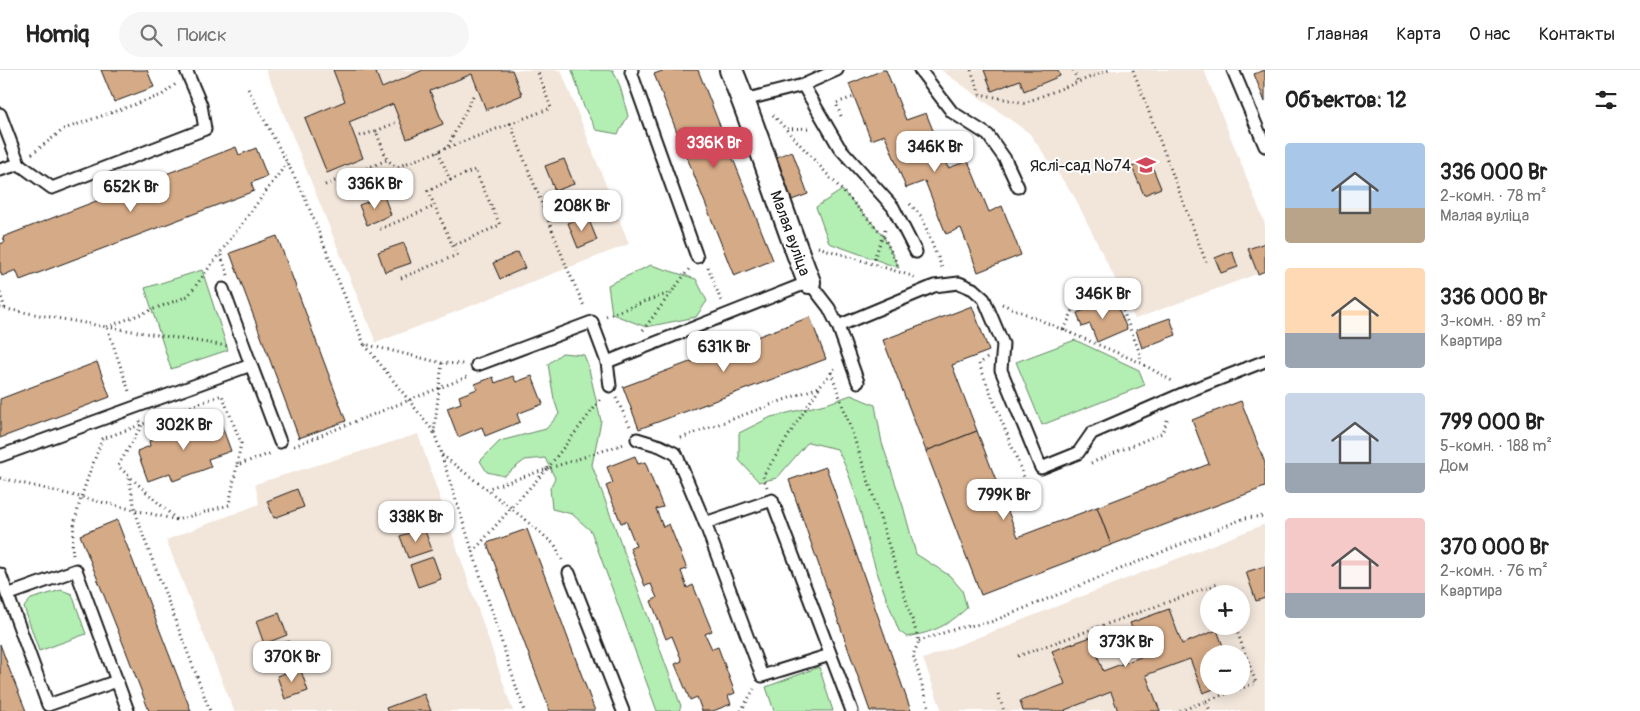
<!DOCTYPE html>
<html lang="ru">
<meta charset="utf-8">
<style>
:root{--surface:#fff;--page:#f6f6f6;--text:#222;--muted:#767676;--line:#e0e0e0;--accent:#d1495b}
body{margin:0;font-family:Pangolin,sans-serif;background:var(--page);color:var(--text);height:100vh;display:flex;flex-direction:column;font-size:19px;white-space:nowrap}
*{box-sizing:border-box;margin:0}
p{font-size:16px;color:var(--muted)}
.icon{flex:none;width:28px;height:28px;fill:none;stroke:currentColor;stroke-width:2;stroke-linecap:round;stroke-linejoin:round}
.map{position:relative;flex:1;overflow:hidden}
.panel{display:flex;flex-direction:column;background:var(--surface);width:375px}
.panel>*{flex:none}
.tools{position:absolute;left:1200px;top:515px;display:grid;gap:10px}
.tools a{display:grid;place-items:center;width:50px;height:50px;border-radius:50%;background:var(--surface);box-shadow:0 2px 12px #0003;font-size:25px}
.price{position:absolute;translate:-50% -42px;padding:0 11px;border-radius:10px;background:#fff;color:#222;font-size:16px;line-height:32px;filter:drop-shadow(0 1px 2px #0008)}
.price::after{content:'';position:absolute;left:50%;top:30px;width:15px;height:11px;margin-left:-8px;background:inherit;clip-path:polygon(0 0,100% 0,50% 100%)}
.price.on{background:var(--accent);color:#fff}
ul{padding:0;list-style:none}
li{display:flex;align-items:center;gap:15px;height:125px;padding:0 20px}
li span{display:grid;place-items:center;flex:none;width:140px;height:100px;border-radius:5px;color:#555}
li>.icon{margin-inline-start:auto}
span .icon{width:60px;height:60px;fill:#fffc;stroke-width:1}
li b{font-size:21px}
h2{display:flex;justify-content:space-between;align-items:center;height:60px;padding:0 20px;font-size:21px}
header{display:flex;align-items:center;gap:30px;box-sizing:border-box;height:70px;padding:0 25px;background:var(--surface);border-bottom:1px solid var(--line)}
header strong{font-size:24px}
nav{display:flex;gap:28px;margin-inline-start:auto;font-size:18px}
.search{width:350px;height:45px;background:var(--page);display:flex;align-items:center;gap:12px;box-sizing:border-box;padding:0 18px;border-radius:28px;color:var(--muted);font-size:19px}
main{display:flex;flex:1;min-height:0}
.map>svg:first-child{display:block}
.built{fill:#f2e6db;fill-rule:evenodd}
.green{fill:#b3eeb3;stroke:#688568}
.building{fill:#d5aa86;stroke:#1c1c1c}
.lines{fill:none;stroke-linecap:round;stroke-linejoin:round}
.service-casing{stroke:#1c1c1c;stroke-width:15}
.minor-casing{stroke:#1c1c1c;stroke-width:26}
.path{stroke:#1c1c1c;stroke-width:3;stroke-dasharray:1 4;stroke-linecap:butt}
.service{stroke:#fff;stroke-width:11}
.minor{stroke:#fff;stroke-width:22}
.labels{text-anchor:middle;stroke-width:4;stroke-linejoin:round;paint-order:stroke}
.poi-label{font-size:16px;fill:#1c1c1c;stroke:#fff;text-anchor:end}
.street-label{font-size:16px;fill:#1c1c1c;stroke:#fff}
</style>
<header>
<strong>Homiq</strong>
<div class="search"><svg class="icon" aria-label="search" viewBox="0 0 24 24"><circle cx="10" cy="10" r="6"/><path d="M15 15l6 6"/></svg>Поиск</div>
<nav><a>Главная</a><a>Карта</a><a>О нас</a><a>Контакты</a></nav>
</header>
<main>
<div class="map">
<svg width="1265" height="641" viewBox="0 0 1265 641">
<rect width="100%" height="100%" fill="#fff"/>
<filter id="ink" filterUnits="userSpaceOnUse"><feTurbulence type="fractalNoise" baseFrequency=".02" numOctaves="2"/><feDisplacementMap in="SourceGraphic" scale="10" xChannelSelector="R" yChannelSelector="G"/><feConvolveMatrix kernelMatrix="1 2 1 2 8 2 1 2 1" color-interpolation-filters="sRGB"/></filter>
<g filter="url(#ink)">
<g class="built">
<polygon points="266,0 561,0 629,174 376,273"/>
<polygon points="941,0 1204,0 1265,154 1265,201 1135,249 1074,126 1029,63"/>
<polygon points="418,364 513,641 234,641 166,470 259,434 255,414"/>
<path d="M1265 454V641H942L923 589ZM1209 524H1241V556H1209ZM1209 584H1241V616H1209Z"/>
</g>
<g class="green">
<polygon points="572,0 613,0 620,16 628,46 618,64 596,60 584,37"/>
<polygon points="842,120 883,165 899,198 829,173 816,137"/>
<polygon points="651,195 696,209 707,231 696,247 646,257 612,244 608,215"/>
<polygon points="202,200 228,280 171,299 145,218"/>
<polygon points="1075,270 1139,300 1145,315 1042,355 1016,292"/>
<polygon points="562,283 584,285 588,295 601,351 592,395 681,636 679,641 657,641 591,461 572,444 552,439 550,418 555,408 545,388 525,390 504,406 487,402 480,391 500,371 546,359 559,344 554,329 548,294"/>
<path d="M851 325 875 335 882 373 903 436 916 484 950 506 962 520 967 538C947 556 934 562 907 567L899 561C891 540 882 518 875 496 862 456 858 418 837 379L808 372 777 408 759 412 739 390V363L771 347 829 333Z"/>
<polygon points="61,520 72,524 86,564 39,581 24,537 31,529"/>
<polygon points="819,597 833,641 774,641 766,617"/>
</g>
<g class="building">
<polygon points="101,0 147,0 154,17 114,32"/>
<polygon points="333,0 375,0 382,18 423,0 512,0 522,25 486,40 472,4 430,21 443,54 407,69 393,34 349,52 363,88 327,103 305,48 345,31"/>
<polygon points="665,0 698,0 773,190 734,206 654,4"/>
<polygon points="883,0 886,0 906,50 926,43 948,98 968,91 989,142 1002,136 1021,185 978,202 961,158 946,164 925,111 906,118 885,65 871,70 849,14"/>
<polygon points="984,0 1058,0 1060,6 1024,21 1020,10 992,21"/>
<polygon points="1265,0 1265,32 1254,4"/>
<polygon points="236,77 239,85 256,78 267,106 251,113 254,121 20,210 16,200 2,206 0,201 0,174 5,172 3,167"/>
<polygon points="792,81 808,124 789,131 774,88"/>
<polygon points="564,89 574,114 555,121 545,96"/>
<polygon points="1149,89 1161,118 1144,125 1132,97"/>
<polygon points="384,126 391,145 367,155 359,135"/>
<polygon points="587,145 597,170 578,178 568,153"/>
<polygon points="277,166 346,351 299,368 230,183"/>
<polygon points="404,173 411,193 385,202 378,182"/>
<polygon points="1265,173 1265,201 1258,204 1248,179"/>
<polygon points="1232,181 1238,197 1221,203 1215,188"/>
<polygon points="518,182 525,198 500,209 493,193"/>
<polygon points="1114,228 1127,259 1097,272 1090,254 1082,257 1077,243"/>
<polygon points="972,236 989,281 952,295 977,361 926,381 883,270"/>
<polygon points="810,247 826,289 639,359 623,317"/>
<polygon points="1170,248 1176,265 1142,278 1136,260"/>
<polygon points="97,292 110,327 0,368 0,329"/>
<polygon points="513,306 516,312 532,306 543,334 517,344 520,352 485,366 482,357 458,367 447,338 461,333 459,326 477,319 475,314 493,307 495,313"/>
<polygon points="1241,331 1265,393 1265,417 1111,475 1097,437 1209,394 1192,350"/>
<polygon points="202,351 205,357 220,351 231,381 208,389 211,397 173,411 170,403 148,411 137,381 150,376 149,371"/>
<polygon points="977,361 1018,467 1097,437 1111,475 981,525 926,381"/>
<polygon points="635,386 638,394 645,392 663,437 656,439 663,457 669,454 687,499 681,501 687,518 693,515 712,561 705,564 712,579 718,577 735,623 728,626 731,634 713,641 702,641 697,627 690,630 675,594 682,591 672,566 666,569 651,531 657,528 651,514 645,516 630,478 636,476 626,451 621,453 606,416 613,413 607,397"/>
<polygon points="826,397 911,641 870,641 789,410"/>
<polygon points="297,419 304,437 274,448 267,431"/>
<polygon points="117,450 191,641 149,641 124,576 80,465"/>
<polygon points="424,458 432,480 408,488 400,466"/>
<polygon points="527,459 541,496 595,641 550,641 501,511 487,473"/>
<polygon points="433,487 441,509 418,517 410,495"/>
<polygon points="1265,496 1265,528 1256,531 1246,502"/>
<polygon points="1169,539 1182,574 1217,560 1226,584 1209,584 1209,616 1222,616 1203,623 1190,589 1146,605 1160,641 1118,641 1111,622 1065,640 1066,641 1023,641 1020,631 1065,614 1052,581 1091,567 1103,601 1143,586 1130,553"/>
<polygon points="279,543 287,565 264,574 256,551"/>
<polygon points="289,571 297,593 274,601 266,579"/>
<polygon points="0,574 10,601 26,641 0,641"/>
<polygon points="300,598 308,621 285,629 277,606"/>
<polygon points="424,624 431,641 387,641 386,638"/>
</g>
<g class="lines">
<defs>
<g id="service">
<polyline points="632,0 631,2 697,187"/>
<polyline points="920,0 952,42 988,65 1005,89 1018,117"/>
<polyline points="1233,0 1265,76"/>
<polyline points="803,15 839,77 893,137 916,182"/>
<polyline points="744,30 803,15 837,0"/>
<polyline points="0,44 19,94"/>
<polyline points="0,100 19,94 52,118 205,59 201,35 186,0"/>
<polyline points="223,219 251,295"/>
<polyline points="477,295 592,252 607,292"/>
<polyline points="858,312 838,256 934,216 959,213 973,219 984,229 1003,274 1001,300 1041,398 1078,383 1092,363 1189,321 1265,291"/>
<polyline points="610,316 607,292 809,212 829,238 838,256"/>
<polyline points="637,369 660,376 676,384 705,453 772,430 852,641"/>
<polyline points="0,386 251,295 280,372"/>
<polyline points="705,453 762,606 830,585"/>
<polyline points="569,503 623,641"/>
<polyline points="0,504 48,635 117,611 128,641"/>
<polyline points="7,525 76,500 117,611"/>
</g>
<path id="minor" d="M731 0C760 70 781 142 809 212"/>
</defs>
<use href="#service" class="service-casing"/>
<use href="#minor" class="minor-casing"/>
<g class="path">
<polyline points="971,0 980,24 1024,33 1109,0"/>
<polyline points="1073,0 1078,12"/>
<polyline points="1133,0 1206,192"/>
<polyline points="248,19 303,123 364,274 442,293 463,294"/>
<polyline points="773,45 883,165 899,198"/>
<polyline points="841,46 836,33 854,27"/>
<polyline points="510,53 567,198 585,238"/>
<polyline points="787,59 811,58"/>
<polyline points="376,61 395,53"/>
<polyline points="360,66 376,61 387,90"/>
<polyline points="448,76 474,24"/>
<polyline points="32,84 64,59 162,25 177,13"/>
<polyline points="450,110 475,100 500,155 453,176"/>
<polyline points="325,115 387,90 397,97 551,38 537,0"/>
<polyline points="910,134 922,147 936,184"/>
<polyline points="380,159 435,136"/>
<polyline points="818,177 915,207"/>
<polyline points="938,187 943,201"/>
<polyline points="874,189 886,157"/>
<polyline points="708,197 721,231"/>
<polyline points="228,205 220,183 287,93"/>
<polyline points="401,208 457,185 428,121 450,110 438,81"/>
<polyline points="0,223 5,239"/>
<polyline points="1002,234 1139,292 1174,312"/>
<polyline points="0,238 107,257 130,324"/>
<polyline points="606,246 672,222"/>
<polyline points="107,257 227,276"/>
<polyline points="107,257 188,226 220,183"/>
<polyline points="643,260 689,199"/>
<polyline points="1064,260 1074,238 1115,221 1141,286 1139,292"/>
<polyline points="365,275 434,362"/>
<polyline points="987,288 979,294 1028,417 1038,413"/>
<polyline points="442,293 434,362 524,641"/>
<polyline points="831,302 864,397 919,571 913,585 930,641"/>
<polyline points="616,328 630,356"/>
<polyline points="140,351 142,355 118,396 176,449"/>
<polyline points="681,368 819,317 836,297"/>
<polyline points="294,376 467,307"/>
<polyline points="442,385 511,438 555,475 562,490"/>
<polyline points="1091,393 1162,363 1168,348"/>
<polyline points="0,408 177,450 229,435 237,395 272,383"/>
<polyline points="129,408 135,440 144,468 210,641"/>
<polyline points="767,417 763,406 819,318"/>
<polyline points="486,419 547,399 601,329"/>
<polyline points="473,482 511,438 547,399 624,374"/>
<path d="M73 485C68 452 91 401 102 369L222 325 241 373 237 394"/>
<polyline points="919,571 958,558 991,552 1245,448 1265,446"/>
<polyline points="1018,586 1218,514 1222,524"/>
<polyline points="998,624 1004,641"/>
<polyline points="1206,631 1256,613 1235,556"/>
<polyline points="741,641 754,619"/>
<polyline points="1180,641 1206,631 1210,641"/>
</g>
<use href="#service" class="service"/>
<use href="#minor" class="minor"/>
</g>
</g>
<defs>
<symbol id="school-bare" viewBox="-9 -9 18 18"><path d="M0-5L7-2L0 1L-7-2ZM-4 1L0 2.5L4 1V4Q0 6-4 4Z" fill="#d1495b" stroke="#fff" stroke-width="2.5" paint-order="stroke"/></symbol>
</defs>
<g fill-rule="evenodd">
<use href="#school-bare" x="1132" y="81" width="28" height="28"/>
</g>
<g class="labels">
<g class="poi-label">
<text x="1131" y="101">Яслі-сад №74</text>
</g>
<g class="street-label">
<text transform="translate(791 163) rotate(70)" y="6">Малая вуліца</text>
</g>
</g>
</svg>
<div class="tools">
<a>+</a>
<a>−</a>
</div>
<b class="price on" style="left:714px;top:99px">336K Br</b>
<b class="price" style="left:935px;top:103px">346K Br</b>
<b class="price" style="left:375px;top:140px">336K Br</b>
<b class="price" style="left:131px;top:143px">652K Br</b>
<b class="price" style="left:582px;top:162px">208K Br</b>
<b class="price" style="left:1103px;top:250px">346K Br</b>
<b class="price" style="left:724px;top:303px">631K Br</b>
<b class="price" style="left:184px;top:381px">302K Br</b>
<b class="price" style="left:1004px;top:451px">799K Br</b>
<b class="price" style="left:416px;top:473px">338K Br</b>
<b class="price" style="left:1126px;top:598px">373K Br</b>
<b class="price" style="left:292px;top:613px">370K Br</b>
</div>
<section class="panel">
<h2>Объектов: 12<svg class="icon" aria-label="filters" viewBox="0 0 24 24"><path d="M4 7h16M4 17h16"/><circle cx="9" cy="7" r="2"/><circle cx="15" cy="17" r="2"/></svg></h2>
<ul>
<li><span style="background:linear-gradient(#a9c7e8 65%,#b9a48a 0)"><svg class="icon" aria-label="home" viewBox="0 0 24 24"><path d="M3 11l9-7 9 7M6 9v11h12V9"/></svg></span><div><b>336 000 Br</b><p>2-комн. · 78 m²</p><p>Малая вуліца</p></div></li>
<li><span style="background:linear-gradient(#ffd9b3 65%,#9aa5b1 0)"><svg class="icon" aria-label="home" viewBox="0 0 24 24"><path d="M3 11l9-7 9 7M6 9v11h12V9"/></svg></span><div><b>336 000 Br</b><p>3-комн. · 89 m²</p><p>Квартира</p></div></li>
<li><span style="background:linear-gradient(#c9d6e8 70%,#9aa5b1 0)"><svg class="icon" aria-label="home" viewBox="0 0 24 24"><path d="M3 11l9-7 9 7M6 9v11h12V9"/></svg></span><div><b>799 000 Br</b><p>5-комн. · 188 m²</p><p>Дом</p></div></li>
<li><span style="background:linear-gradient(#f6c9c9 75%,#9aa5b1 0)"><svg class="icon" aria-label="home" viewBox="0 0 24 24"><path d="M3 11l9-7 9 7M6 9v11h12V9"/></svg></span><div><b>370 000 Br</b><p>2-комн. · 76 m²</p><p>Квартира</p></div></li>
</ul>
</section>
</main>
